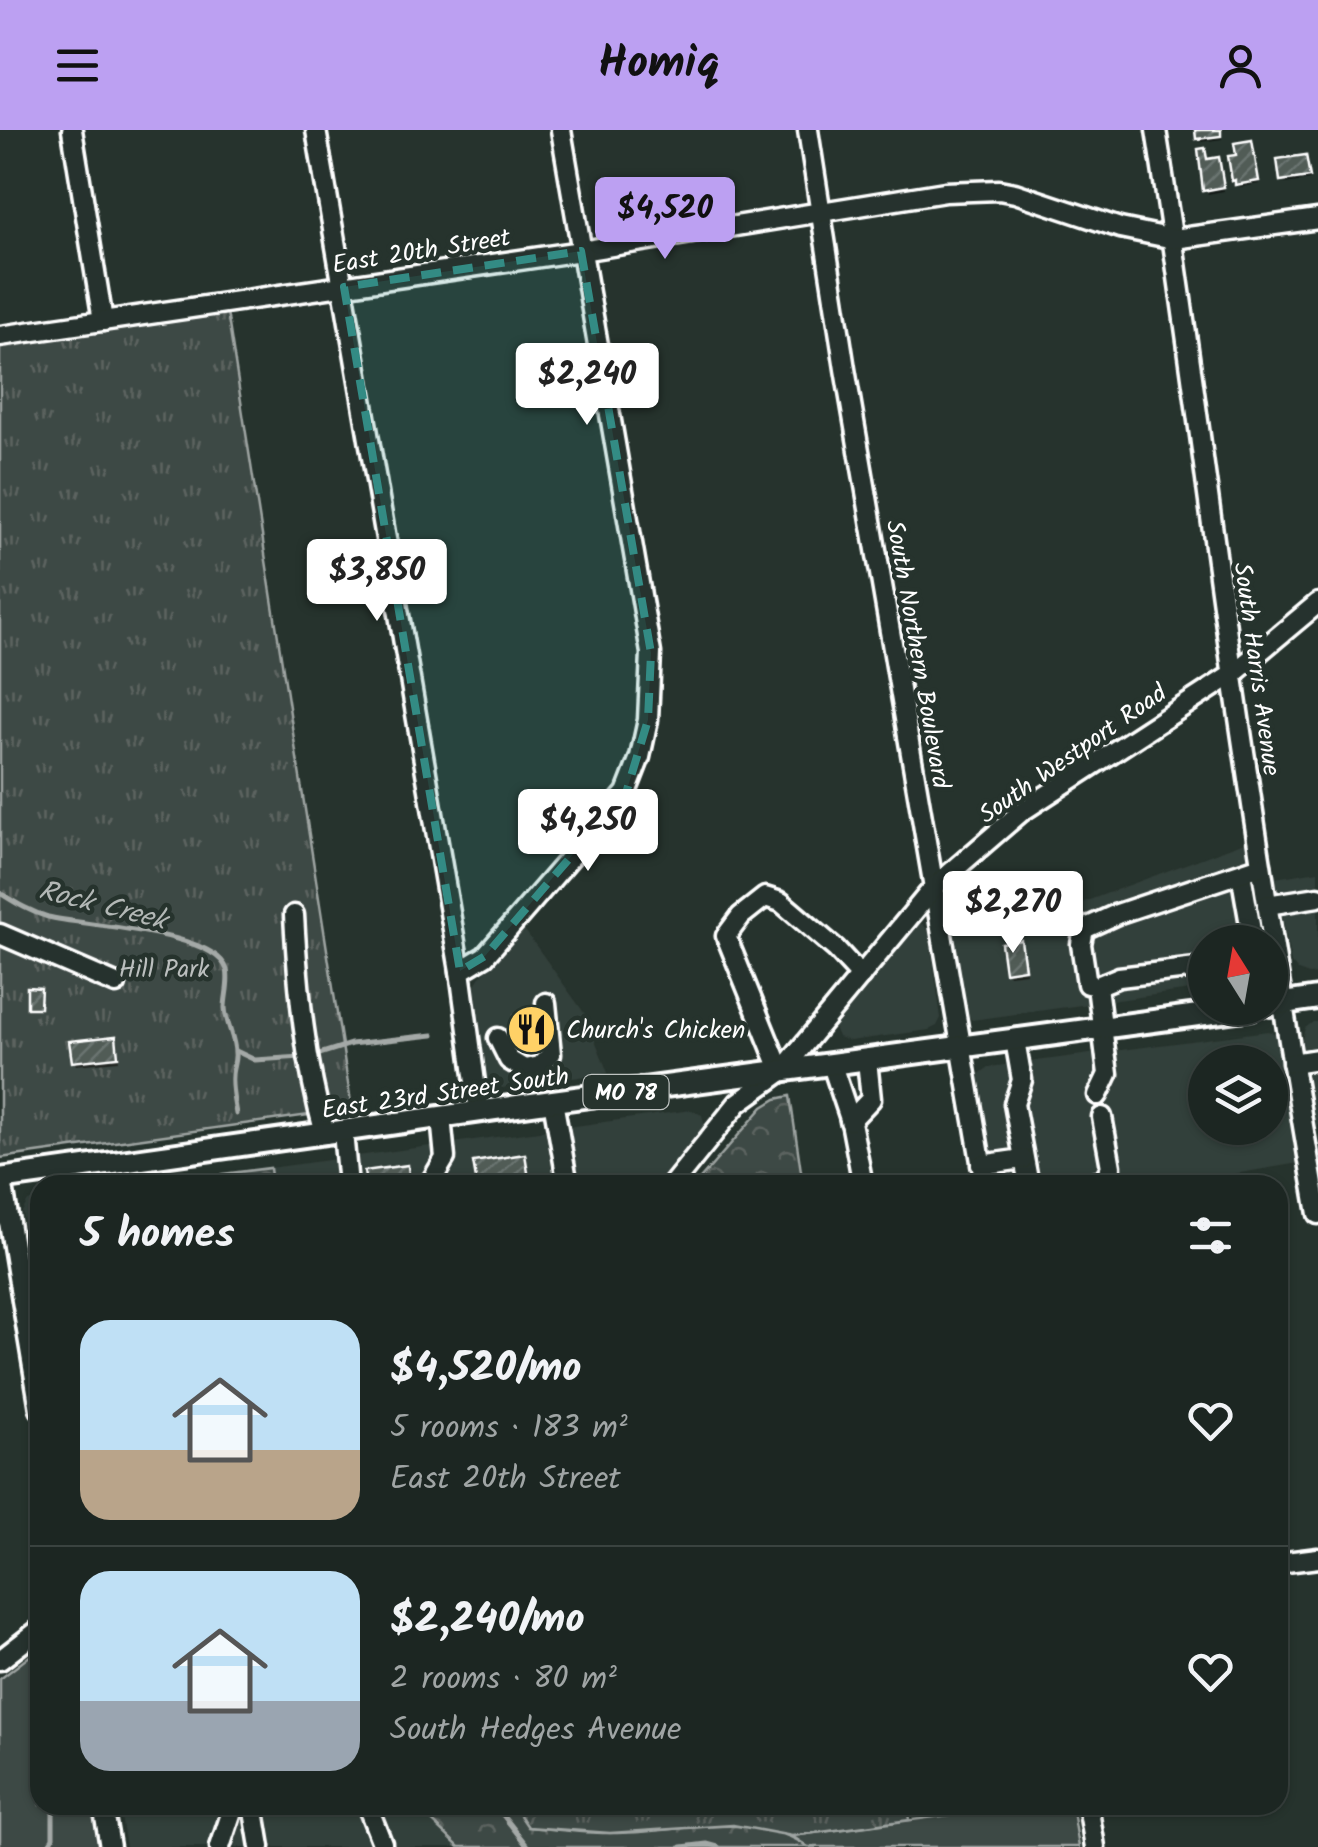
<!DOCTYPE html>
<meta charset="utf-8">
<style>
:root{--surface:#1c2622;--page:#252e2a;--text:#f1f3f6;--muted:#a0a5a5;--line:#3a4340;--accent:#bca0f2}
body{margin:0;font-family:Kalam,sans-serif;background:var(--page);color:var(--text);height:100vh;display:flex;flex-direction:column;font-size:38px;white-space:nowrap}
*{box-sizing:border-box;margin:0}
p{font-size:32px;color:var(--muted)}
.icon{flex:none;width:55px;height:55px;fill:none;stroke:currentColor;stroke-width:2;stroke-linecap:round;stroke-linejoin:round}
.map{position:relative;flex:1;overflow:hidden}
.drawer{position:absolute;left:30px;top:1045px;width:1258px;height:640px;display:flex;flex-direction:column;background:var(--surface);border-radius:30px;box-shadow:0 2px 8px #0004,0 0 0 2px var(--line)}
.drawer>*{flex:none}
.needle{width:65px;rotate:349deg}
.tools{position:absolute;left:1188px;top:795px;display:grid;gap:20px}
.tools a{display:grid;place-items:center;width:100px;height:100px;border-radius:50%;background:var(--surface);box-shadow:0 2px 8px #0004,0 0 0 2px var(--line);font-size:50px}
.price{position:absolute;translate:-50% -85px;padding:0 22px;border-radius:10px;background:#fff;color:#222;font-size:32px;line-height:65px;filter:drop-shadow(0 2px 5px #0008)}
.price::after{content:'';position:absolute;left:50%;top:60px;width:30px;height:22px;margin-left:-15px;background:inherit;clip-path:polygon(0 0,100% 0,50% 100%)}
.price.active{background:var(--accent);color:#111}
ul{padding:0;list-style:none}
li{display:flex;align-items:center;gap:30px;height:250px;padding:0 50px}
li+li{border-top:2px solid var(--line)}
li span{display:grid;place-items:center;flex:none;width:280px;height:200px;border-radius:30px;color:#555}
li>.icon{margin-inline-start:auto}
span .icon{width:120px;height:120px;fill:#fffc;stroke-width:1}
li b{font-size:42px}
h2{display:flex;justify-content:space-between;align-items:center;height:120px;padding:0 50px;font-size:42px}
header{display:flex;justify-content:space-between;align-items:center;height:130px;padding:0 50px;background:var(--accent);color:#111;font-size:45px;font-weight:700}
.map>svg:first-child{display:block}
.built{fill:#333f3a;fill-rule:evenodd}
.grass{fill:#3e4944;stroke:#9ea4a2;stroke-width:2.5}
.forest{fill:url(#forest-crowns);stroke:#9ea4a2;stroke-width:2.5}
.park{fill:url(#park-tufts);stroke:#9ea4a2;stroke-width:2.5}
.shadow{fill:#0007}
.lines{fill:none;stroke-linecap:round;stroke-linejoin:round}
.stream{stroke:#a4a9a7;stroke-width:5}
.building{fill:url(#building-hatch);stroke:#fff;stroke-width:2.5}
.minor-casing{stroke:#fff;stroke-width:25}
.major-casing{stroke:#fff;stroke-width:28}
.minor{stroke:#26332d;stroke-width:18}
.major{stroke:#26332d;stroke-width:20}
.marked{fill:#338b84;fill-opacity:0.2;stroke:#338b84;stroke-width:8;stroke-dasharray:20 12;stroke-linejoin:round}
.labels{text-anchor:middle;stroke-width:9;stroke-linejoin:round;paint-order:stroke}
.shield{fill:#26332d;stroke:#bec2c0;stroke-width:2.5}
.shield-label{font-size:22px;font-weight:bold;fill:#fff}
.street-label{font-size:25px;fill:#fff;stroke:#26332d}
.park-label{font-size:25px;fill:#bbbfbe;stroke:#26332d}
.poi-label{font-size:25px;fill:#fff;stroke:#26332d;text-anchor:start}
.water-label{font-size:28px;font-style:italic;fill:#b3b8b6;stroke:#26332d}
</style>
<header><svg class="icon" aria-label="menu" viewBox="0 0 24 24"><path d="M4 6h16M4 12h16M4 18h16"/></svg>Homiq<svg class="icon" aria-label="person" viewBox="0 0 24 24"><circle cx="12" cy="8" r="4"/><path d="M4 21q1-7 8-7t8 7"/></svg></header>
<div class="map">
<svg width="1318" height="1717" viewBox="0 0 1318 1717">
<defs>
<pattern id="forest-crowns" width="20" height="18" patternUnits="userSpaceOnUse" patternTransform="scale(2.5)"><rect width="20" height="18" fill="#3e4944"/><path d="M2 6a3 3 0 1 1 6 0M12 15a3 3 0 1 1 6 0" fill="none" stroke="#5b6460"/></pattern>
<pattern id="park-tufts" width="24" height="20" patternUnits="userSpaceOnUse" patternTransform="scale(2.5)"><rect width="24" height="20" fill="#3e4944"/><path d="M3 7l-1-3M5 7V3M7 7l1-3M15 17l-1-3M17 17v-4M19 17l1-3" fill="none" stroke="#5b6460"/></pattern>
<pattern id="building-hatch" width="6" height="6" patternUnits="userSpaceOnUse" patternTransform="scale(2.5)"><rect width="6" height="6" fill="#515c57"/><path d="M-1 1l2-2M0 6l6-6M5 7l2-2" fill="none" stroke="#6b7470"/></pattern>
</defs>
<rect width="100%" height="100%" fill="#26332d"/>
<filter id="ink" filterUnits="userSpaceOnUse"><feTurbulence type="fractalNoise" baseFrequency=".01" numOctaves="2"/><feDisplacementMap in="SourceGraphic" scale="20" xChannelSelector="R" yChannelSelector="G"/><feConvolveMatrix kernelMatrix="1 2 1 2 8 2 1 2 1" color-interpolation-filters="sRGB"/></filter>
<g filter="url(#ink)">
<g class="built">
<polygon points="1250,710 1266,812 1205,812 1205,858 972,890 964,883 959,867 950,799 1065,779"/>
<polygon points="1318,741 1318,844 1309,845 1298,841 1291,833 1275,748"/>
<polygon points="923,794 929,802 941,888 937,896 929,900 850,911 838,907 834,897 837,885 915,796"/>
<polygon points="524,799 585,884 608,943 502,958 490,953 484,943 472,860 479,848"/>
<polygon points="1313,892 1318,892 1318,994 1316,995 1302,909 1305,898"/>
<path d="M1268 901 1277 904 1281 912 1299 1033 1169 1055H992L974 953 979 944 989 937ZM1205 932H1270V998H1205Z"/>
<polygon points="691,980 702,985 705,997 660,1055 272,1055 270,1038"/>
<polygon points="222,1044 224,1055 144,1055"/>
<polygon points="40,1069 40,1149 33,1151 22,1082 28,1071"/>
<polygon points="119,1675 418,1675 419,1679 459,1717 126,1717"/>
</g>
<g class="grass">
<polygon points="40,1518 40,1675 95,1675 102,1717 0,1717 0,1549"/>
<polygon points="1024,1675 1072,1675 1079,1717 808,1717 792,1706"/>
</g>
<g class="forest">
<polygon points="790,966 803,1055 695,1055 763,977 776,969"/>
<polygon points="270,1038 272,1055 224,1055 222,1044"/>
<path d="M418 1675H513L529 1697C555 1699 581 1703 607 1703 670 1705 754 1678 808 1717H459L419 1679Z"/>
</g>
<g class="park">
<polygon points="227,182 352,979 0,1028 0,216"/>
<polygon points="513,1675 907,1675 909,1690 792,1706 733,1695 610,1703 528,1697"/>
</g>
<g class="shadow">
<polygon points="1197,0 1223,0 1224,1 1221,1 1222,9 1201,12"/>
<polygon points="1253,17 1259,54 1240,57 1235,50"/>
<polygon points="1307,31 1310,50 1285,54 1283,50"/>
<polygon points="1220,33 1224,61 1208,64 1206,60"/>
<polygon points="1020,813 1026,843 1009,845 1007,841"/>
<polygon points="517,888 548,916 523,919"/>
<polygon points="115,908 119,931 76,935 74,931"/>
</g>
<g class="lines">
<g class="stream">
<path d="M0 763C16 773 30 782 48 787 84 796 216 801 227 840 230 851 225 867 225 878 226 894 235 908 235 923 236 931 232 938 232 946 231 958 234 972 236 984"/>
<polyline points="236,921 255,930 302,927"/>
<polyline points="313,926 351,914 433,905"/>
<polyline points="245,1051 247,1055"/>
<polyline points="495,1675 528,1717"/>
<polyline points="47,1717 53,1708 53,1675"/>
<polyline points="682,1717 707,1714 718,1717"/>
</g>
</g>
<g class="building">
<polygon points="1195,0 1221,0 1221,6 1196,9"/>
<polygon points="1252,10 1259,51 1235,55 1235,50 1232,51 1228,26 1236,25 1234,13"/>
<polygon points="1205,18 1207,29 1219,27 1224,57 1203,61 1198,19"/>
<polygon points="1306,25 1310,47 1280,51 1277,29"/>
<polygon points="1021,810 1025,839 1005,842 1001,813"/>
<polygon points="27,857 41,858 40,878 27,878"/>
<polygon points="544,882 548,913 518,917 514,886"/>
<polygon points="116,906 118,927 72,932 69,911"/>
<polygon points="525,1024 530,1055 477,1055 473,1032"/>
<polygon points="408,1035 410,1055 366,1055 364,1041"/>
</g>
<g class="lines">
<defs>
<g id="minor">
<polyline points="72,0 103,191"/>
<polyline points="316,0 460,841 479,982"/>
<polyline points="808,0 845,239 985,1055"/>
<path d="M1156 0C1185 182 1207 364 1233 547 1259 726 1287 905 1318 1084"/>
<polyline points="0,206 581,121 945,62 999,60 1015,63 1120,98 1174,109 1318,89"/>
<polyline points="1241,743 1253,812"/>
<polyline points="1267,775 1318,767"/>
<path d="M294 785C298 859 305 933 325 1004"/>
<polyline points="0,804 116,854"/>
<polyline points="460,841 485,826 626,663 640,627 648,590 651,523 561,0"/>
<polyline points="1097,856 1119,847 1205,837"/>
<polyline points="498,908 509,930 524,939 540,936 551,924 546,873"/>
<polyline points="1015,910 1022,950 1014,974 1029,1055"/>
<polyline points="1292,933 1318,929"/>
<polyline points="832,935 851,992 863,1055"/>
<polyline points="781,942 726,806 741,786 765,767 781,772 836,819 861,846"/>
<polyline points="1098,965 1108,944 1097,856 1087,854 1081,814 1084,799 1117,784 1261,736"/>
<polyline points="553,971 568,1055"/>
<polyline points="850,991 871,969 867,930"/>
<polyline points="343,1002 348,1055"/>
<polyline points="981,1035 1023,1029"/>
<polyline points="2,1050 40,1279"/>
<polyline points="429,1055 445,1028 441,987"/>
<polyline points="672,1055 738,973 781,942 934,757 1021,682 1233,544 1318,473"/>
<polyline points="1080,1055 1104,1050 1111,1037 1102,987"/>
<polyline points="1278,1433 1318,1428"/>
<polyline points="0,1530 40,1499"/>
<polyline points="103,1675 110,1717"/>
<polyline points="253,1675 260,1717"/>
<polyline points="367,1675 382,1713 382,1717"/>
<polyline points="1088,1675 1095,1717"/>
<polyline points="220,1717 234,1675"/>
</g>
<g id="major">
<polyline points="1270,875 1318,868"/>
<polyline points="0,1049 553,971 1251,878"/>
</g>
</defs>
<use href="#minor" class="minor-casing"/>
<use href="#major" class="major-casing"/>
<use href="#minor" class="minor"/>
<use href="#major" class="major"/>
</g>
</g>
<path class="marked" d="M581 121 651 523 648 590 626 663 485 826 460 841 344 157Z"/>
<defs>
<symbol id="restaurant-disc" viewBox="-11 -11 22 22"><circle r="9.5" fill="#ffd166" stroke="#26332d"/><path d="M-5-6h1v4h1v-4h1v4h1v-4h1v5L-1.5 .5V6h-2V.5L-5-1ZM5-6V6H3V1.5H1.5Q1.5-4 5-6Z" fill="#111"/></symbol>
</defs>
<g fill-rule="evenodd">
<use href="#restaurant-disc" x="504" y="872" width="55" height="55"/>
</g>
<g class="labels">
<rect class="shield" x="583.5" y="945" width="85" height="34" rx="8"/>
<g class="shield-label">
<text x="626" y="970">MO 78</text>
</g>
<g class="street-label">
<text transform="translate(421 120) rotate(-9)" y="9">East 20th Street</text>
<text transform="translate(919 524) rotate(80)" y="9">South Northern Boulevard</text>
<text transform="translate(1258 539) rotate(82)" y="9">South Harris Avenue</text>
<text transform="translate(1072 623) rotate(-35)" y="9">South Westport Road</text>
<text transform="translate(445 962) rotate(-8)" y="9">East 23rd Street South</text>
</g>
<g class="park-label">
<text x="164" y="847">Hill Park</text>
</g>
<g class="poi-label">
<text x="566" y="908">Church's Chicken</text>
</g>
<g class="water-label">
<text transform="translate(103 774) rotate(14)" y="10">Rock Creek</text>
</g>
</g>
</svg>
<div class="tools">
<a><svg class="needle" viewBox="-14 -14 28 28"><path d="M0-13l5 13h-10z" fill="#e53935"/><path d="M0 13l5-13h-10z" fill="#a0a5a5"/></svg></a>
<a><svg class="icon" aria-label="layers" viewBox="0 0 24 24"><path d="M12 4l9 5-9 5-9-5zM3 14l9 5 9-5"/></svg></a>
</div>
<b class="price active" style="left:665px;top:132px">$4,520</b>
<b class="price" style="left:587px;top:298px">$2,240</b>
<b class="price" style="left:377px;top:494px">$3,850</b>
<b class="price" style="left:588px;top:744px">$4,250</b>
<b class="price" style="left:1013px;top:826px">$2,270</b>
<section class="drawer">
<h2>5 homes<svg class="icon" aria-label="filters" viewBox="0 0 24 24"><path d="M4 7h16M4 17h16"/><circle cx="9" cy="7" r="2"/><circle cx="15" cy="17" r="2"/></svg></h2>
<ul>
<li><span style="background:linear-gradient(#bfe0f5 65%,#b9a48a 0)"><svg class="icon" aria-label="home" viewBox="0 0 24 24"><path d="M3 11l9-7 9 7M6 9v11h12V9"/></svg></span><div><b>$4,520/mo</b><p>5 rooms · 183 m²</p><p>East 20th Street</p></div><svg class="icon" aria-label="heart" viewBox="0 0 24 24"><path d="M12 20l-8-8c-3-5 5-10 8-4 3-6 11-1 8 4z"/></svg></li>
<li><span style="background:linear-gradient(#bfe0f5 65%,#9aa5b1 0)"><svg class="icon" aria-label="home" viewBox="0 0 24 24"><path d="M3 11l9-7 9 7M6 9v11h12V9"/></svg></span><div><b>$2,240/mo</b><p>2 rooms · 80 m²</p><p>South Hedges Avenue</p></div><svg class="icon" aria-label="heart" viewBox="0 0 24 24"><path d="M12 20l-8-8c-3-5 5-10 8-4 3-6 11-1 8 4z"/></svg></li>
</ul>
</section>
</div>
